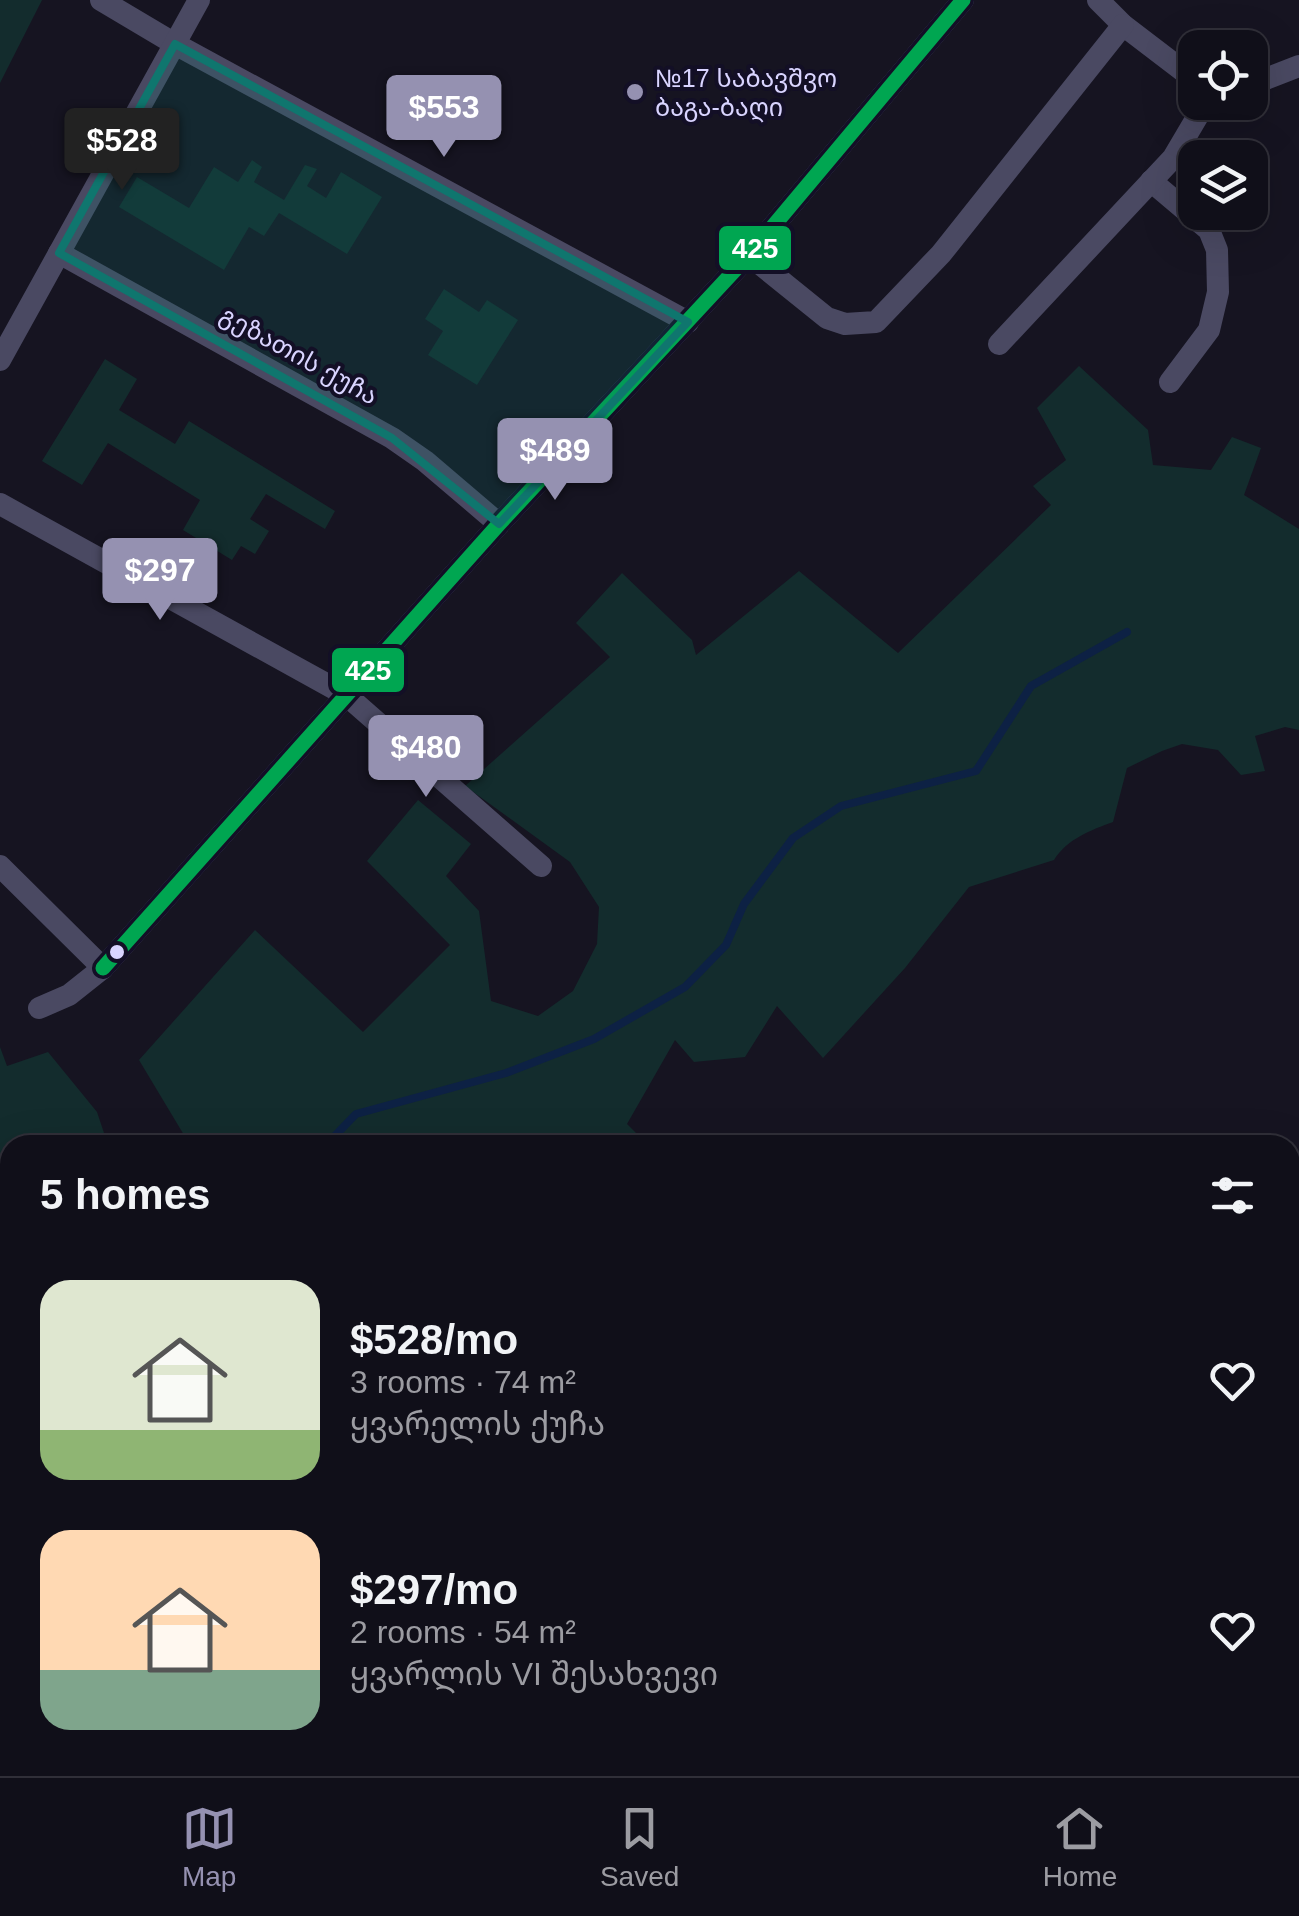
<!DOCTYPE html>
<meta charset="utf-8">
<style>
:root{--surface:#100f19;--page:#1e1d26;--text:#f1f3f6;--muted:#9c9ca2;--line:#302f38;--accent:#9591b1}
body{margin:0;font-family:Arial,"Noto Sans Georgian",sans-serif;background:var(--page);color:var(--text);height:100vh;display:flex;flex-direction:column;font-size:38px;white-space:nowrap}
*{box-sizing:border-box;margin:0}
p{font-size:32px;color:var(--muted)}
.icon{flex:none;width:55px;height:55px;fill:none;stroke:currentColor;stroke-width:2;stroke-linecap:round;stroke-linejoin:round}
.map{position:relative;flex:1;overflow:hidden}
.sheet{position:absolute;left:0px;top:1135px;width:1300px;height:642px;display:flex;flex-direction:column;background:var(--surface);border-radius:30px 30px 0 0;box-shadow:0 10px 40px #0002,0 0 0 2px var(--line)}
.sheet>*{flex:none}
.fabs{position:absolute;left:1178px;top:30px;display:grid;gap:20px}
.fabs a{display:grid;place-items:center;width:90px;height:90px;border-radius:20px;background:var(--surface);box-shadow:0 10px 40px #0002,0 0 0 2px var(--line);font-size:50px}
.price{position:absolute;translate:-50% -85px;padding:0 22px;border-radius:10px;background:var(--accent);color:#fff;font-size:32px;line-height:65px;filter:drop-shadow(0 2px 5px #0008)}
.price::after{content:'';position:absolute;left:50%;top:60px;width:30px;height:22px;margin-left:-15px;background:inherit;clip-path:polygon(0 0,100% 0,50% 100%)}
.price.on{background:#222;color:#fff}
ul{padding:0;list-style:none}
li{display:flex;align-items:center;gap:30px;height:250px;padding:0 40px}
li span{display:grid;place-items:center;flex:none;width:280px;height:200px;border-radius:30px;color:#555}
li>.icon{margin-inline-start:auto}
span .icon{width:120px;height:120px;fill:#fffc;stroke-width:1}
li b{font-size:42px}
h2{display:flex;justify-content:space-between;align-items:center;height:120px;padding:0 40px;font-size:42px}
.dock{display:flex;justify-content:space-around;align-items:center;height:140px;border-top:2px solid var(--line);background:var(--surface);font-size:28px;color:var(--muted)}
.dock a{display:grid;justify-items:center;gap:5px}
.dock .on{color:var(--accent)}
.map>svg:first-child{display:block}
.green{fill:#132c2d}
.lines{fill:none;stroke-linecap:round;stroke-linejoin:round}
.stream{stroke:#0d2144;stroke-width:8}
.minor{stroke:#4a4962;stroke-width:22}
.tertiary{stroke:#4a4962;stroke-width:28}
.bus-1-casing{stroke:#130f26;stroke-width:22}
.bus-1{stroke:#00a651;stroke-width:15}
.marked{fill:#0f766e;fill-opacity:0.2;stroke:#0f766e;stroke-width:8;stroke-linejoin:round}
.poi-dot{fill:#9591b1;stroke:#130f26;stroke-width:4}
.bus-dot{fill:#d9d4ff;stroke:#130f26;stroke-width:4}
.labels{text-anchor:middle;stroke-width:8;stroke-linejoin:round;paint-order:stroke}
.poi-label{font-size:25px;fill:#d9d4ff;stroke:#130f26;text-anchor:start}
.street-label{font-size:25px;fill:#d9d4ff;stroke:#130f26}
.line-badge{stroke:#130f26;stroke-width:4}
.badge-label{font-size:28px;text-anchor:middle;font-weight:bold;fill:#fff}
</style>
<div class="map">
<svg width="1299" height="1776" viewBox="0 0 1299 1776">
<rect width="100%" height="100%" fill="#161421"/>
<g class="green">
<polygon points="0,0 42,0 0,83"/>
<polygon points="252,160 262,167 254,182 284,200 305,165 317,169 307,186 326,198 341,172 382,197 347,254 279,213 264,236 249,227 224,270 119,207 137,177 189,208 214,167 238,182"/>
<polygon points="444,289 479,312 487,300 518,320 477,385 428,355 443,331 425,319"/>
<polygon points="105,359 137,379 119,410 175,444 189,421 335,511 325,529 266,494 250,519 269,531 255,554 241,546 232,560 183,530 200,500 108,443 82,485 42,461"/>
<path d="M1079 366 1148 430 1153 465 1211 470 1232 437 1261 448 1244 495 1299 529V730L1285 727 1255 736 1265 771 1241 775 1218 750 1182 744 1162 751 1127 768 1113 822C1091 830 1067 839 1054 860L969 887 905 968 823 1058 777 1006 745 1057 694 1062 675 1040 627 1124 648 1145H190L139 1060 255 930 363 1032 450 945 367 861 418 800 471 844 446 876 479 911 491 1001 538 1016 573 991 597 944 599 907 570 862 465 786 610 657 576 623 622 573 692 640 696 655 799 571 898 653 1051 505 1033 486 1066 460 1037 408Z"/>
<polygon points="0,1047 7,1066 48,1052 97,1112 108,1145 10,1145 10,1260 0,1231"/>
<polygon points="10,1331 10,1768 191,1768 198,1776 0,1776 0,1338 2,1334"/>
<polygon points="1293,1552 1299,1556 1299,1691 1290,1686 1290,1558"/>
</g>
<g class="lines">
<g class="stream">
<polyline points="326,1145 356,1114 506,1073 594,1039 685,987 726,945 744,904 793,838 841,806 976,771 1031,686 1127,632"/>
<polyline points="0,1572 10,1567"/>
</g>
<g class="minor">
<polyline points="101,0 175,44 688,322"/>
<polyline points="1098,0 1123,25 1195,80"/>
<polyline points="1250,85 1299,66"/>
<polyline points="1151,181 1209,230 1217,250 1218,292 1209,330 1170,382"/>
<polyline points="59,253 392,438 425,461 499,524"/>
<polyline points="749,255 827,318 845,324 876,322 941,254 1123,25"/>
<polyline points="999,344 1173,158 1206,102"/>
<polyline points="0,360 199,0"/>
<polyline points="0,504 346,695 541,866"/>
<polyline points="0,866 103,968"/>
<polyline points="39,1008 69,995 103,968 499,524 749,255 963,0"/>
<polyline points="1290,1368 1299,1376"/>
<polyline points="1290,1696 1299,1701"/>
</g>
<g class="tertiary">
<polyline points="1290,1543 1299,1528"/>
<polyline points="838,1768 850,1776"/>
<polyline points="463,1776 467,1768"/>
<polyline points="1080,1776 1086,1768"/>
</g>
<defs>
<polyline id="bus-1" points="103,968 499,524 749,255 963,0"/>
</defs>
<use href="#bus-1" class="bus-1-casing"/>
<use href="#bus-1" class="bus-1"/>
</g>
<path class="marked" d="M175 44 688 322 499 524 392 438 59 253Z"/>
<circle class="poi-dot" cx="635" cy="92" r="10"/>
<circle class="bus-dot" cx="117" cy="952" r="9"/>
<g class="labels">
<g class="poi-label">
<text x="655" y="87">№17 საბავშვო<tspan x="655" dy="29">ბაგა-ბაღი</tspan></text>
</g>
<g class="street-label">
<text transform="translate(299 355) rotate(29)" y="9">გეზათის ქუჩა</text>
</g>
</g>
<g class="line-badge">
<rect x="717" y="224" width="76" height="48" rx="10" fill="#00a651"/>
<rect x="330" y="646" width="76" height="48" rx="10" fill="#00a651"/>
</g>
<g class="badge-label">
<text x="755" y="258">425</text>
<text x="368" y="680">425</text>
</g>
</svg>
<div class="fabs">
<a><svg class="icon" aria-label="locate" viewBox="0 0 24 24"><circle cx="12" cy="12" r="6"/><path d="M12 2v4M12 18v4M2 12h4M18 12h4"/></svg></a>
<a><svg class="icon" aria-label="layers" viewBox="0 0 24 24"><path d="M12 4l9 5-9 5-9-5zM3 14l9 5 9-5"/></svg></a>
</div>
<b class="price" style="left:444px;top:160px">$553</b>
<b class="price on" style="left:122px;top:193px">$528</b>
<b class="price" style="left:555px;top:503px">$489</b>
<b class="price" style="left:160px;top:623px">$297</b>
<b class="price" style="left:426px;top:800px">$480</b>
<section class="sheet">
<h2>5 homes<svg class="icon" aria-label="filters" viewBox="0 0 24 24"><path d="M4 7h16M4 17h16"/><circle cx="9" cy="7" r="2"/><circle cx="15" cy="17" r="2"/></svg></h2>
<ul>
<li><span style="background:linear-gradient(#dfe7d0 75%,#8fb573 0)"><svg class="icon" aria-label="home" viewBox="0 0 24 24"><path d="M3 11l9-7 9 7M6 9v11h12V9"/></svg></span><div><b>$528/mo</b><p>3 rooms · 74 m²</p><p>ყვარელის ქუჩა</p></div><svg class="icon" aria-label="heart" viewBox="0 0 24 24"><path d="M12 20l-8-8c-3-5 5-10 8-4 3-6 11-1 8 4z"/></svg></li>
<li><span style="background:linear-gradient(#ffd9b3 70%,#7fa58c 0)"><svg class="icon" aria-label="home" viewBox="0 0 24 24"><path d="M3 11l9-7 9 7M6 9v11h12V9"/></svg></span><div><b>$297/mo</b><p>2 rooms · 54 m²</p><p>ყვარლის VI შესახვევი</p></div><svg class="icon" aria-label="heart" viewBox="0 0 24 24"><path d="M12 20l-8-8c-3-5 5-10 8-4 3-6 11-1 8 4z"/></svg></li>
</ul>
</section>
</div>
<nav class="dock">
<a class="on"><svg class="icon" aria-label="map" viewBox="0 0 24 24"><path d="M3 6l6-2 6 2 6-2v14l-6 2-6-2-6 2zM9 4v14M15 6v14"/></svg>Map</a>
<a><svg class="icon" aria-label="saved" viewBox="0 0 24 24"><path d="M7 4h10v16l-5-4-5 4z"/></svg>Saved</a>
<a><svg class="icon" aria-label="home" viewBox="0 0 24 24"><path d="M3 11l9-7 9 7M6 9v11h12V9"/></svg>Home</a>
</nav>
